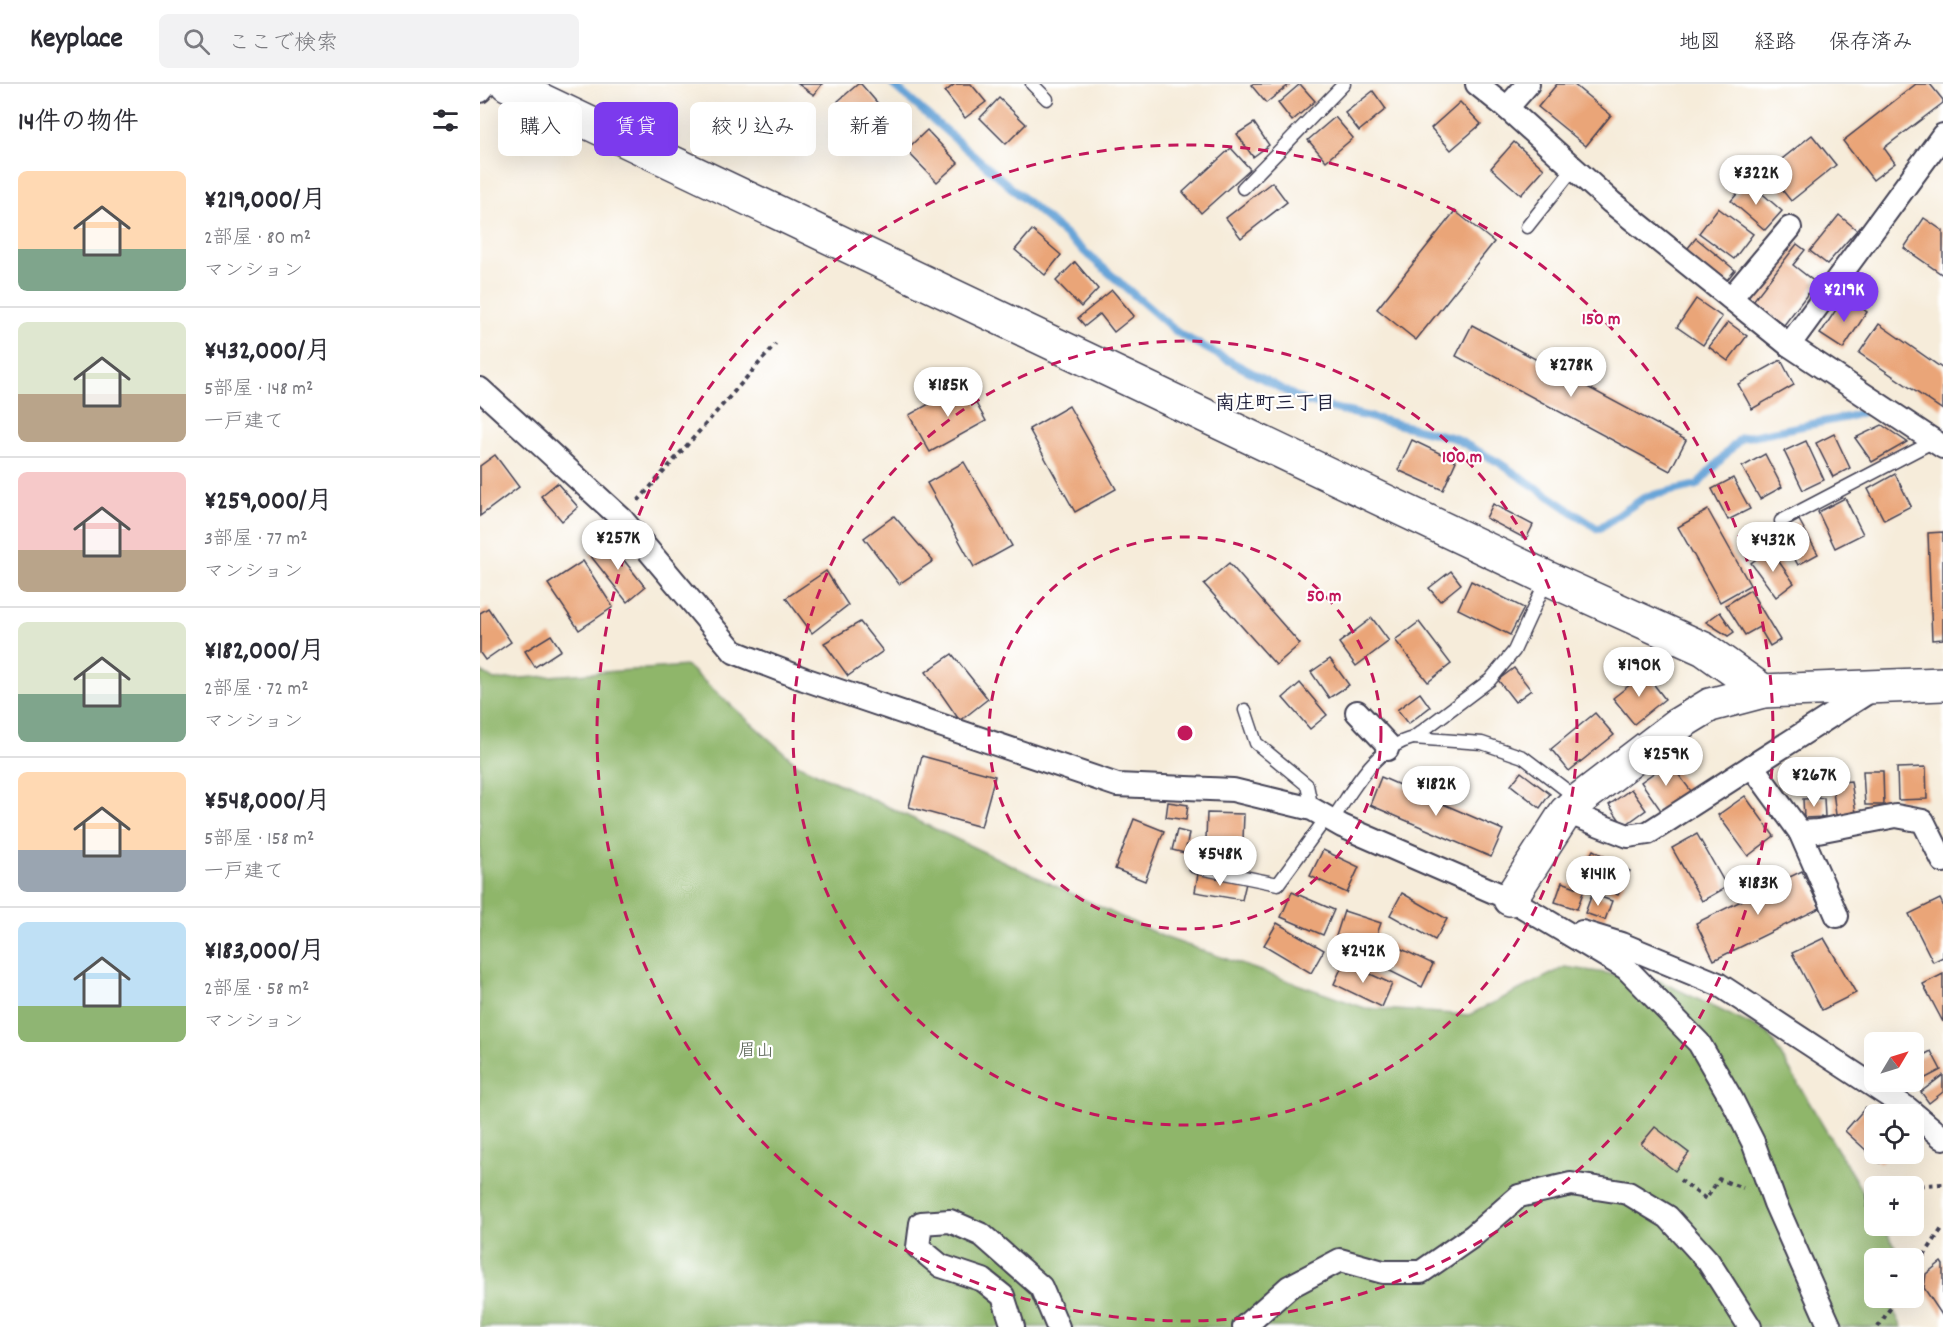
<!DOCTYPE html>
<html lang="ja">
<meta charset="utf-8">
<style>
:root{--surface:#fff;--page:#f2f2f3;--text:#2b2b33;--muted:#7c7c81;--line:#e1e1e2;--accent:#7c3aed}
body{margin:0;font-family:Dekko,"Klee One",sans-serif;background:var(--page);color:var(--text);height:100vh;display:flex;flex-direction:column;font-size:22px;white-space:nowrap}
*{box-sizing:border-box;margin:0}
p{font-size:20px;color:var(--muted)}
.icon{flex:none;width:33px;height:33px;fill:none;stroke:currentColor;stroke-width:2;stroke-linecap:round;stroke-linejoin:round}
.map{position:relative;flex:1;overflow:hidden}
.panel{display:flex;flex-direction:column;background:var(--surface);width:480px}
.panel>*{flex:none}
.banner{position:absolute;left:18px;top:18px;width:570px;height:54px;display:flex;gap:12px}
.needle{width:39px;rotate:52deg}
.tools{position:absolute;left:1384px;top:948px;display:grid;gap:12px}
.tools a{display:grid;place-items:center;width:60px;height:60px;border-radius:9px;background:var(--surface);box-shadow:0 6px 24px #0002;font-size:30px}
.price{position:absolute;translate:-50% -51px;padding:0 14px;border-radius:21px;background:#fff;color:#222;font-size:20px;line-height:39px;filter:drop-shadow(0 2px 3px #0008)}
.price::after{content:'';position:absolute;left:50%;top:36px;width:18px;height:14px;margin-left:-9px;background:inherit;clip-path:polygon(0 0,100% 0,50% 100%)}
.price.selected{background:var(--accent);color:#fff}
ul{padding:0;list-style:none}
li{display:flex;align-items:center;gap:18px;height:150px;padding:0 18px}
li+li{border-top:2px solid var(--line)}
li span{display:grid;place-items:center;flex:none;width:168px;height:120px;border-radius:9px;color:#555}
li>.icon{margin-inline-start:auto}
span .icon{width:72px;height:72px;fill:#fffc;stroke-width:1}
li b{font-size:26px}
h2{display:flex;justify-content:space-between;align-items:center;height:72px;padding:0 18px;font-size:26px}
.chip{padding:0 21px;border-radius:9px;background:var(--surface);box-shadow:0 6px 24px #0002;font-size:21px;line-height:54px}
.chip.selected{background:var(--accent);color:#fff}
header{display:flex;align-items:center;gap:36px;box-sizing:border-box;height:84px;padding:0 30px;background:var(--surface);border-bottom:2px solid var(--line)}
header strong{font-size:28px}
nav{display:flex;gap:33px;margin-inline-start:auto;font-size:21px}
.search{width:420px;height:54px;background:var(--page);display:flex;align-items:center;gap:15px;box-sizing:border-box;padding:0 21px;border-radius:9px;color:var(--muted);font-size:22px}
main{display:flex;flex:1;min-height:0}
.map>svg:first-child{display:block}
.forest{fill:#8fb66b;stroke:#586c53;stroke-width:1.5}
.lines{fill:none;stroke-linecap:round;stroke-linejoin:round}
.stream{stroke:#67a4d8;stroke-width:8}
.building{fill:#eaa578}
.lane-casing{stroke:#424053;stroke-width:15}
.street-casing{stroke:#424053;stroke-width:26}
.secondary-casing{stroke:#424053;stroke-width:36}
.path{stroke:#424053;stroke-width:4;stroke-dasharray:4.5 4.5;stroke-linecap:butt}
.lane{stroke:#fff;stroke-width:12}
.street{stroke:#fff;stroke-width:22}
.secondary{stroke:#fff;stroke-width:33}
.ring{fill:none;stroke:#c2185b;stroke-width:3;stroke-dasharray:10 8}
.labels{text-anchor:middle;stroke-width:4.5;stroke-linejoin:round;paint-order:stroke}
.park-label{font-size:18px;fill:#556051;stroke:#fff}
.neighbourhood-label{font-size:20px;font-weight:bold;fill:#22223b;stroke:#fff}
.centre{fill:#c2185b;stroke:#fff;stroke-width:3}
.ring-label{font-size:18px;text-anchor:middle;font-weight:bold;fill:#c2185b;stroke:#fff;stroke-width:4.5;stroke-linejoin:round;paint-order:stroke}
</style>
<header>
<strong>Keyplace</strong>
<div class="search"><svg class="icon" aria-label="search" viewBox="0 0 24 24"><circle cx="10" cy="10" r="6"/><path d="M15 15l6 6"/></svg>ここで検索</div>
<nav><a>地図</a><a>経路</a><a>保存済み</a></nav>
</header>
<main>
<section class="panel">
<h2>14件の物件<svg class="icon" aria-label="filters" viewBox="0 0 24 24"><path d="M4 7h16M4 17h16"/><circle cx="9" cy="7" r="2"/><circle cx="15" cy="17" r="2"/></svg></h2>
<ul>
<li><span style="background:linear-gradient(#ffd9b3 65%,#7fa58c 0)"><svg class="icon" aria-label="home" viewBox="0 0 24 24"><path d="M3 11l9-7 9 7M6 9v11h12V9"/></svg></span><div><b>¥219,000/月</b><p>2部屋 · 80 m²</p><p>マンション</p></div></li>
<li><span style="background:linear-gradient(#dfe7d0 60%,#b9a48a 0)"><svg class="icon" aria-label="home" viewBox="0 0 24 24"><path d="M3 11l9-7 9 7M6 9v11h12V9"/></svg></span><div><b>¥432,000/月</b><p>5部屋 · 148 m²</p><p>一戸建て</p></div></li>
<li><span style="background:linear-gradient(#f6c9c9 65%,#b9a48a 0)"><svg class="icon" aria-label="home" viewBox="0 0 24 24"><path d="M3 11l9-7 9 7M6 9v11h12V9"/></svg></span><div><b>¥259,000/月</b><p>3部屋 · 77 m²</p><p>マンション</p></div></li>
<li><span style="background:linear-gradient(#dfe7d0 60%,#7fa58c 0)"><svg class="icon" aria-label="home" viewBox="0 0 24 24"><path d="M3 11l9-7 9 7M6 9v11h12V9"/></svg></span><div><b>¥182,000/月</b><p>2部屋 · 72 m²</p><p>マンション</p></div></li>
<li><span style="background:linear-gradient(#ffd9b3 65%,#9aa5b1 0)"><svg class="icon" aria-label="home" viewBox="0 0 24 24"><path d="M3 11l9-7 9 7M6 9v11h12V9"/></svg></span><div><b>¥548,000/月</b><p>5部屋 · 158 m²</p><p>一戸建て</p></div></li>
<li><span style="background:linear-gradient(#bfe0f5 70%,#8fb573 0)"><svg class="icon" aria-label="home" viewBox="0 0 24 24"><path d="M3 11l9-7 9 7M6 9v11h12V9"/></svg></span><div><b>¥183,000/月</b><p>2部屋 · 58 m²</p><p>マンション</p></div></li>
</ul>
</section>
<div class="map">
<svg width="1463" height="1243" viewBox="0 0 1463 1243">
<rect width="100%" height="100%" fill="#fff"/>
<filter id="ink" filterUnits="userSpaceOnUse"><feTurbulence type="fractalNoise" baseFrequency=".0167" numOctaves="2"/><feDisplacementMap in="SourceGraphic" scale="12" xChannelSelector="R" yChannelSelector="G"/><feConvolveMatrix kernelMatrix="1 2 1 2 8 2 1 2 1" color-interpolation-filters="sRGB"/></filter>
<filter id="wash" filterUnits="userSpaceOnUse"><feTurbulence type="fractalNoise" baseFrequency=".008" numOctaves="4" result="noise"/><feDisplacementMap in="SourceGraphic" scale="24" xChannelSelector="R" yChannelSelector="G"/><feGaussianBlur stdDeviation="1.35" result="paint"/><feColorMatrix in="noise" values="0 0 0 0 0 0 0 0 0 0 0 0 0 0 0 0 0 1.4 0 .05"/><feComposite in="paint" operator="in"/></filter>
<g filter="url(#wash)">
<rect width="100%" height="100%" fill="#f6ecda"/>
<polygon class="forest" points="207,582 317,680 684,853 885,924 989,931 1085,883 1180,897 1288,949 1395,1129 1395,1142 1402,1142 1415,1162 1412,1174 1395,1174 1395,1214 1407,1214 1422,1243 0,1243 0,587 14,596"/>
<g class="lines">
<polyline class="stream" points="412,0 698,249 824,317 974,354 1018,378 1118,445 1165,413 1217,401 1261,354 1368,333 1389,326"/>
</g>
<g id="blocks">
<g class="building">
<polygon points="318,0 342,0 334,11"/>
<polygon points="378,0 381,0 413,37 391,55 358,17"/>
<polygon points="475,0 491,0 506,18 485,34 465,8"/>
<polygon points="773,0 810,0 786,19 771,1"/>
<polygon points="820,0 835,17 812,37 798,19"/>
<polygon points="1077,0 1093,0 1131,31 1106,62 1058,23"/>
<polygon points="1436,0 1450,0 1463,16 1463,19 1404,64 1415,79 1393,96 1363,57"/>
<polygon points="893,7 906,25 879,47 865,29"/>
<polygon points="519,14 546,40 526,60 500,34"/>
<polygon points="980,18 1001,40 971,66 951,44"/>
<polygon points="855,33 873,54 846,77 828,56"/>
<polygon points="774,39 789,61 773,73 757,50"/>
<polygon points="447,46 478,79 457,98 426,66"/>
<polygon points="1332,51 1356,81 1311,117 1287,87"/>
<polygon points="1034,58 1064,85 1041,111 1011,84"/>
<polygon points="751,64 770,85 721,129 703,108"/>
<polygon points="1268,97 1302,127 1285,146 1251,117"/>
<polygon points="792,98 807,118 761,154 746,134"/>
<polygon points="1238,124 1273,150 1254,175 1219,149"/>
<polygon points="975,127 1014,158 936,256 897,225"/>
<polygon points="1359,131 1377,146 1347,180 1330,167"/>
<polygon points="1444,134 1463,147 1463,191 1424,164"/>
<polygon points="552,146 581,171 565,191 535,166"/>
<polygon points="1216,154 1255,186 1243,201 1204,169"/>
<polygon points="1317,160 1325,166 1313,181 1336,199 1304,241 1273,217"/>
<polygon points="595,178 618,205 601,223 576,197"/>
<polygon points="632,206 654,232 634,248 620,230 605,242 598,234"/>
<polygon points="1365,212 1387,228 1363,265 1340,250"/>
<polygon points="1216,215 1242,233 1223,261 1197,243"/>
<polygon points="1248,238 1267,252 1248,277 1229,263"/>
<polygon points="1399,240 1463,285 1463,326 1379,269"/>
<polygon points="992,241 1206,356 1190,387 976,272"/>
<polygon points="1301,276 1314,301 1272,325 1258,300"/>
<polygon points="485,300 506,337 450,368 429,331"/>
<polygon points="589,322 636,405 595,428 549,345"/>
<polygon points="1402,341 1427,358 1392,378 1375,354"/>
<polygon points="1354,350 1370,384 1353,393 1336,359"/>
<polygon points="932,356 976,377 963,406 918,386"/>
<polygon points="1326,357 1344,396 1323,406 1304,367"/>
<polygon points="1285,370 1302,403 1280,415 1262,383"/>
<polygon points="15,371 39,403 0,432 0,382"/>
<polygon points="484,378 532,462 494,483 447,399"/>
<polygon points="1415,390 1431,422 1404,436 1388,405"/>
<polygon points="1253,394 1270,425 1248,436 1232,405"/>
<polygon points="77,399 98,423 82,437 61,412"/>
<polygon points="1365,414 1383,450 1355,464 1338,428"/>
<polygon points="1013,420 1053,441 1046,455 1006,434"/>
<polygon points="1228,426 1270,501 1240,518 1198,443"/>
<polygon points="414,432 453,477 419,500 384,454"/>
<polygon points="1319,436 1338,470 1318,481 1299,447"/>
<polygon points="1463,448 1463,555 1452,556 1448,449"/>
<polygon points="128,456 165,503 147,518 110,471"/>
<polygon points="1290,465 1314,499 1296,513 1271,479"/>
<polygon points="103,477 133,523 99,546 68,500"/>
<polygon points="749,479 820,560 796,581 724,500"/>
<polygon points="346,487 368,521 332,549 306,514"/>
<polygon points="971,487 981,500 960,517 949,504"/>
<polygon points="991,497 1044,524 1030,551 978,525"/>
<polygon points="1270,506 1300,556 1290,562 1279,543 1265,551 1246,521"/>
<polygon points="8,524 31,558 5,576 0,569 0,529"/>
<polygon points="1240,528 1254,548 1248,552 1226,538"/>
<polygon points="892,534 909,557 876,582 859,559"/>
<polygon points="380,538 403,567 368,592 344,559"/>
<polygon points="939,538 971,580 948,598 915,556"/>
<polygon points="71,551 81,566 55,583 45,567"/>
<polygon points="472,570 508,615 480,637 446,588"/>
<polygon points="850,575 869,601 849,614 831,588"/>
<polygon points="1034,584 1051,606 1035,618 1018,596"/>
<polygon points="1165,589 1185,615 1154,640 1133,614"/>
<polygon points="820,599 847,631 830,645 803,614"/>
<polygon points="940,609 950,623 928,640 917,626"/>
<polygon points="1115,629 1134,651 1089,687 1071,665"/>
<polygon points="442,672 515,692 501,743 429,723"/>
<polygon points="1189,678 1211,707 1182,728 1161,698"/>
<polygon points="1446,683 1447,715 1418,716 1417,684"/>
<polygon points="1383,687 1403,687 1404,721 1385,721"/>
<polygon points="1041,688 1070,710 1060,724 1031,701"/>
<polygon points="901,693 1023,746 1011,773 890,721"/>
<polygon points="1371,697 1376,729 1356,731 1352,699"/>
<polygon points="1151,705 1166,726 1144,742 1129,721"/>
<polygon points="1265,712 1294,752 1268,772 1238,731"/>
<polygon points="1344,714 1345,733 1324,734 1323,715"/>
<polygon points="688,718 708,721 706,736 686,733"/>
<polygon points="727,729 764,730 762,781 725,780"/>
<polygon points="654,735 684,747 665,797 635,785"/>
<polygon points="697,746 709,749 705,769 692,766"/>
<polygon points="1217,750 1247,803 1222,817 1192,764"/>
<polygon points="843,766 879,783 867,809 830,792"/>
<polygon points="1113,766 1150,787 1138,811 1100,791"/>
<polygon points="1322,787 1340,824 1234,876 1216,839"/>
<polygon points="718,790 766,799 762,816 715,808"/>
<polygon points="1082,798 1104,806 1097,825 1075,818"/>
<polygon points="812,808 854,826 843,851 801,833"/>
<polygon points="922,809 967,835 955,856 910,831"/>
<polygon points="1112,810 1132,817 1125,836 1105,829"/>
<polygon points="1460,815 1463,821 1463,873 1453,878 1429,830"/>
<polygon points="864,827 901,839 892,864 856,852"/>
<polygon points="797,839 844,866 831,889 784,861"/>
<polygon points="1344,854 1376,909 1342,926 1312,869"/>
<polygon points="909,859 953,880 942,903 898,881"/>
<polygon points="864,878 912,900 902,923 854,900"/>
<polygon points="1463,890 1463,938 1443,900"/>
<polygon points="1451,967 1461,986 1419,1008 1413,998 1434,998 1434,976"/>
<polygon points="1463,991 1463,1008 1449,1019 1441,1008"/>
<polygon points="1386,1023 1395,1031 1395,1070 1408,1070 1400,1079 1365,1047"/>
<polygon points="1175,1043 1209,1069 1195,1087 1161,1060"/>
<polygon points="1387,1110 1395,1111 1395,1124 1386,1123"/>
<polygon points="1461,1178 1463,1181 1463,1229 1462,1231 1444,1204 1446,1190"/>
</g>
</g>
</g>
<g filter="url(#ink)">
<use href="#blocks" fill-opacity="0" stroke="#424053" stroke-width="1.5"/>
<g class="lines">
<defs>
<g id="lane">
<polyline points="552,0 567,15"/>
<polyline points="763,104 864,0"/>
<polyline points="1047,143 1093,85"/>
<polyline points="1301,437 1454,357"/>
<polyline points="765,626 776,659 827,701 832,725"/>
<polyline points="933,654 1002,659 1043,673 1098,715"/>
<path d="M852 736C874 705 893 664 933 654L1010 596 1034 567 1067 495"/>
<polyline points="715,783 798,800 847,733"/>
</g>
<g id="street">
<polyline points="997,0 1027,24 1131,118 1309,261"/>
<polyline points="0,7 6,0"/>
<polyline points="1027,24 1048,0"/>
<polyline points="1463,51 1309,261 1463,363"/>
<polyline points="1251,214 1310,144"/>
<polyline points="0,305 142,435 254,568 324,595 637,701 753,706 832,725 862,742 1030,815 1146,884 1219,959 1252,1016 1273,1058 1295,1119 1350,1243"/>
<polyline points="1393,605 1272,682 1320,748 1338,747 1416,732 1443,737 1463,777"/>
<polyline points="877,628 908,661 907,665"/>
<polyline points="1086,728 1148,752 1168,749 1272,682"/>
<polyline points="1320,748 1357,832"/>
<polyline points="1102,848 1141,860 1238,900 1427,1024 1463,1054"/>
<polyline points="533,1243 523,1212 503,1196 461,1182 438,1163 441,1139 470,1137 502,1151 561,1203 578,1243"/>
<polyline points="764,1243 809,1203 860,1176 903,1188 941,1188 993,1152 1039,1112 1091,1100 1148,1109 1188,1133 1228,1177 1270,1243"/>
</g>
<g id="secondary">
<polyline points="27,0 1067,494 1224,565 1283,607"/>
<polyline points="1030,815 1086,728 1099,716 1197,641 1230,621 1283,607 1463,600"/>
</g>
</defs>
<use href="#lane" class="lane-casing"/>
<use href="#street" class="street-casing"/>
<use href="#secondary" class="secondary-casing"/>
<g class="path">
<polyline points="158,417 296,260"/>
<polyline points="1200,1096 1226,1115 1239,1095 1263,1104"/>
<polyline points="1431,1102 1463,1100"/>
<polyline points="1434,1187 1463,1143"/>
<polyline points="1398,1243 1417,1214"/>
</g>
<use href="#lane" class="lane"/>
<use href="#street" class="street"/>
<use href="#secondary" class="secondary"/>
</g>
</g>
<g class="ring">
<circle cx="705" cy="649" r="196"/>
<circle cx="705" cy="649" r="392"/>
<circle cx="705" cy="649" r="588"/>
</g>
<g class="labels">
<g class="park-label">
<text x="276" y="972">眉山</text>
</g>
<g class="neighbourhood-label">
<text x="795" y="325">南庄町三丁目</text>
</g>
</g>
<circle cx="705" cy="649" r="9" class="centre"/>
<g class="ring-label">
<text x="1121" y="240">150 m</text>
<text x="982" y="378">100 m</text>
<text x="844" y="517">50 m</text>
</g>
</svg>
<div class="tools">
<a><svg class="needle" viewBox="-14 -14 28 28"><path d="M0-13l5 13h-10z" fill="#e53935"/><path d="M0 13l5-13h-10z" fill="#7c7c81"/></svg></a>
<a><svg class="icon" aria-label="locate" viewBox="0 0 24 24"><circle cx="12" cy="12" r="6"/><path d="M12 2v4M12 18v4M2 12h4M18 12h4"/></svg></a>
<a>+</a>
<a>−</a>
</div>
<b class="price" style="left:1276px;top:122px">¥322K</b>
<b class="price selected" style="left:1364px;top:239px">¥219K</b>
<b class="price" style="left:1091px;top:314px">¥278K</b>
<b class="price" style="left:468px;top:334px">¥185K</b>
<b class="price" style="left:138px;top:487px">¥257K</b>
<b class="price" style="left:1293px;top:489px">¥432K</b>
<b class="price" style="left:1159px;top:614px">¥190K</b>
<b class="price" style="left:1186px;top:703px">¥259K</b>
<b class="price" style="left:1334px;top:724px">¥267K</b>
<b class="price" style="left:956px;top:733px">¥182K</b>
<b class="price" style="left:740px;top:803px">¥548K</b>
<b class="price" style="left:1118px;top:823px">¥141K</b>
<b class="price" style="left:1278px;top:832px">¥183K</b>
<b class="price" style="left:883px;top:900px">¥242K</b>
<div class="banner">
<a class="chip">購入</a>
<a class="chip selected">賃貸</a>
<a class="chip">絞り込み</a>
<a class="chip">新着</a>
</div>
</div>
</main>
